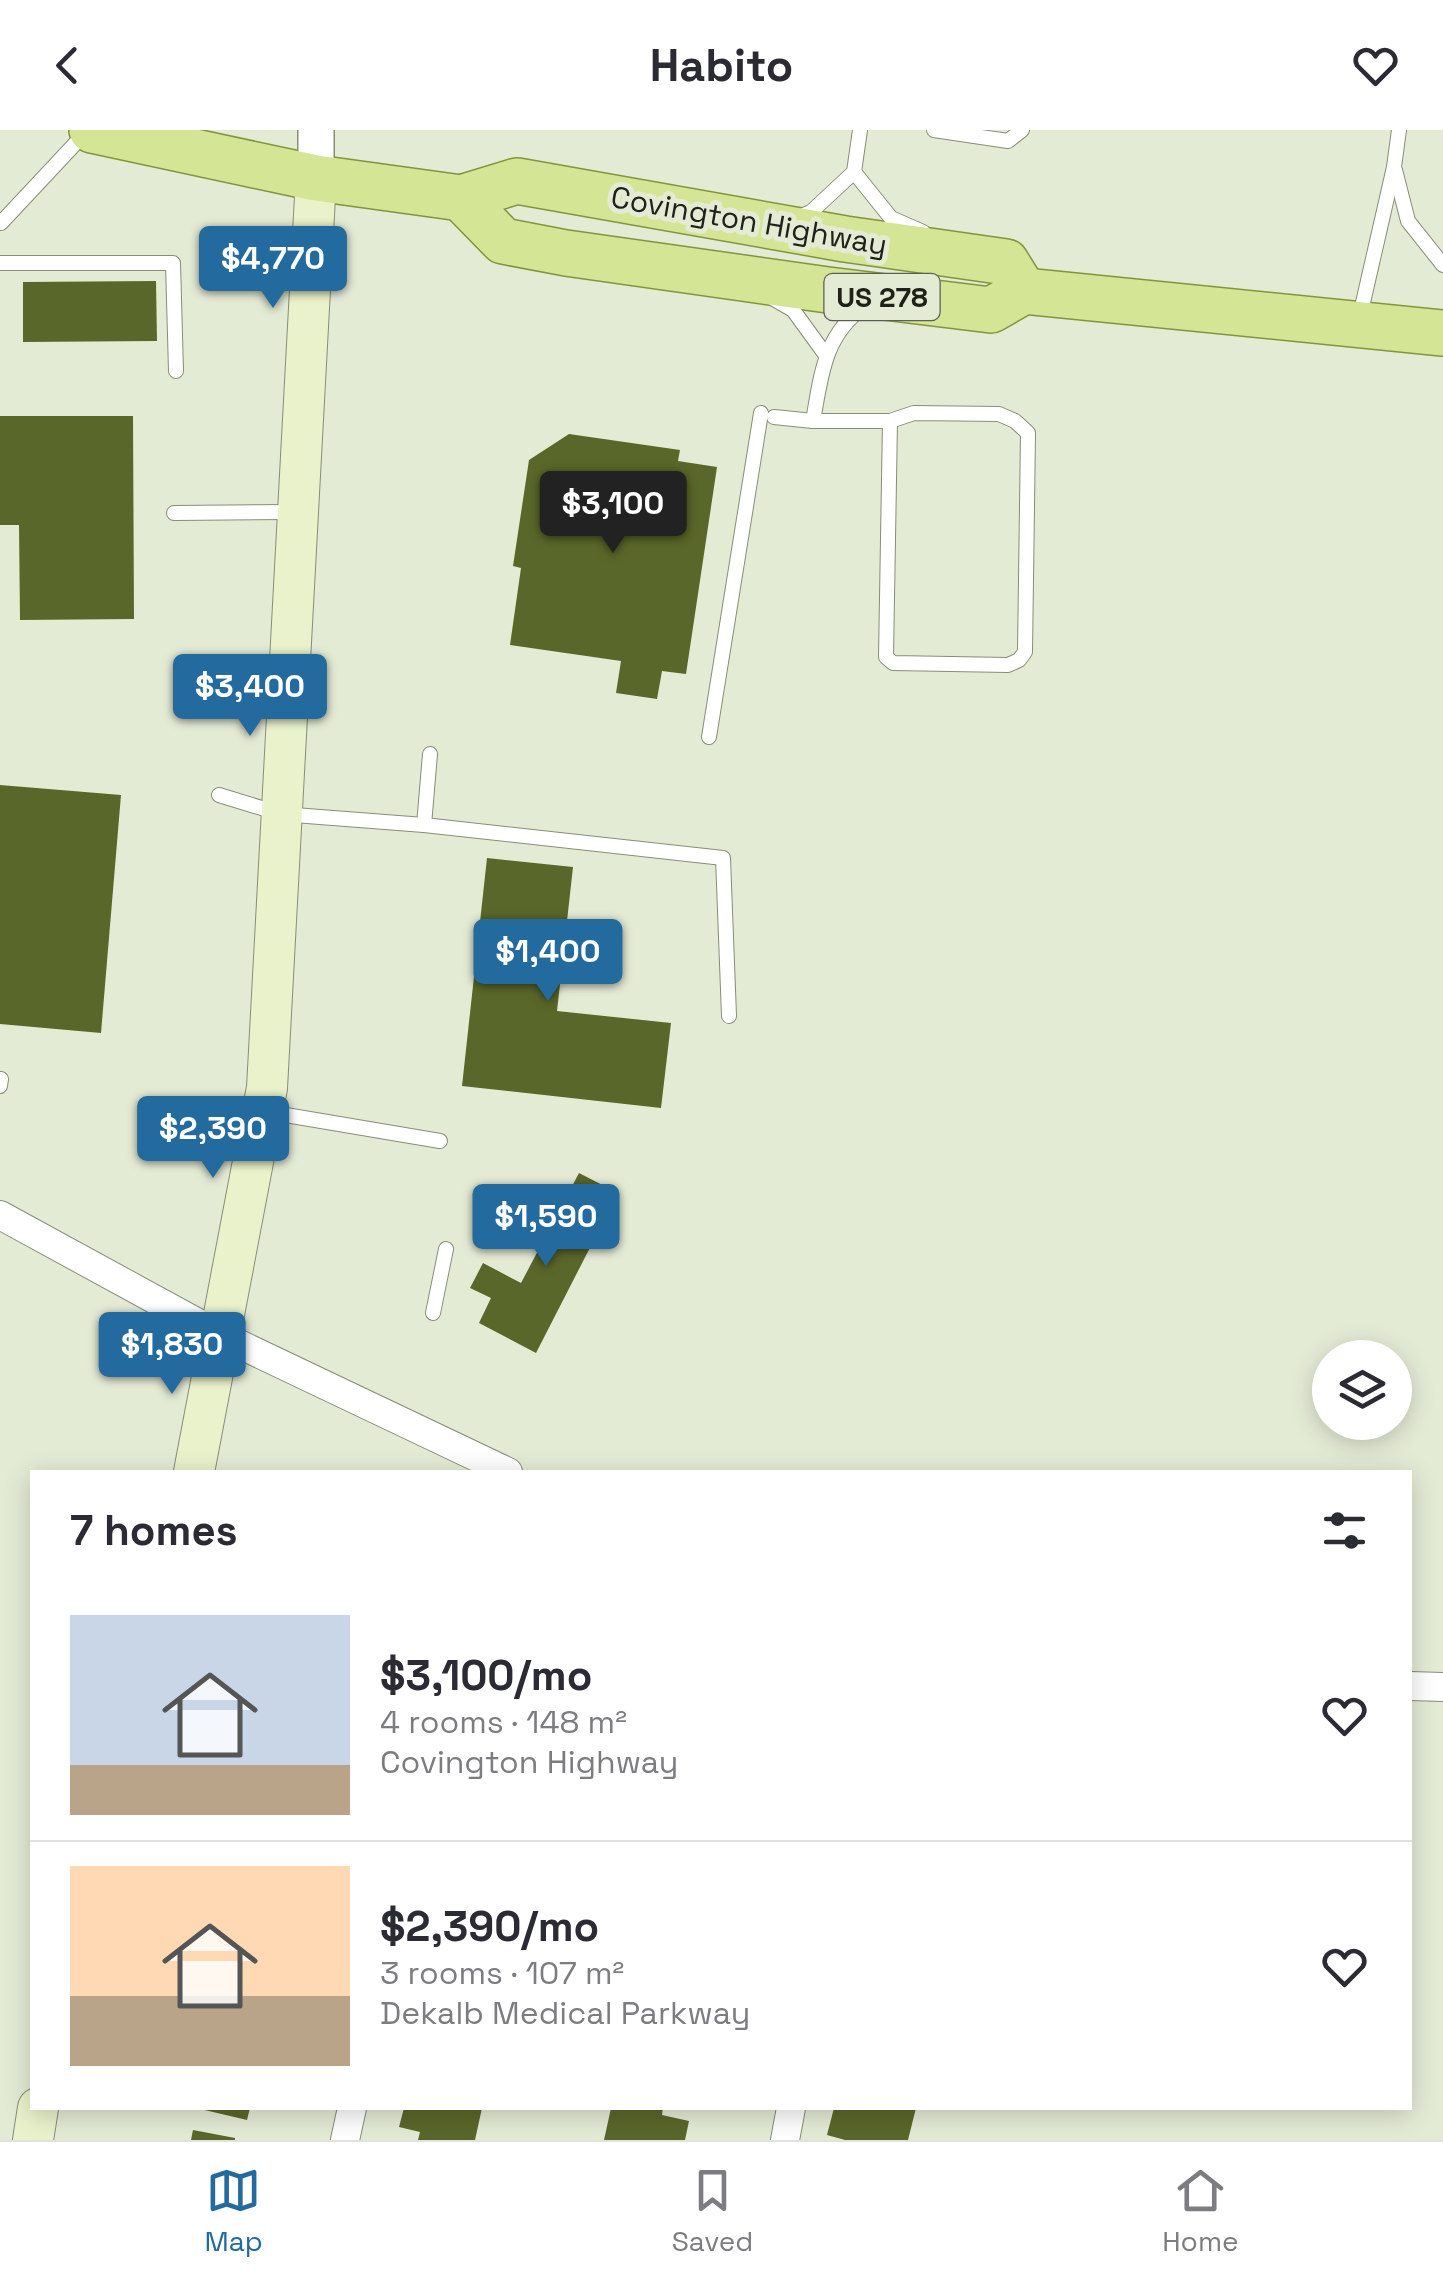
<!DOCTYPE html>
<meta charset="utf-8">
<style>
:root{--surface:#fff;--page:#f2f2f3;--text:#2b2b33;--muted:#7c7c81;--line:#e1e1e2;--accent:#236a9e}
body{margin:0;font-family:"Space Grotesk",sans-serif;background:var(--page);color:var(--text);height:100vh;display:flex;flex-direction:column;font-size:38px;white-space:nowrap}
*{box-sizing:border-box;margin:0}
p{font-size:32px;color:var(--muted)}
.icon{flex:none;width:55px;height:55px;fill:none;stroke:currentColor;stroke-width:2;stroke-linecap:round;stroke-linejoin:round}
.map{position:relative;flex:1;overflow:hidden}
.drawer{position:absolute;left:30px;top:1340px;width:1382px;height:640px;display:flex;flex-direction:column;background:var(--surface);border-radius:0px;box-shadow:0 5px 25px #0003}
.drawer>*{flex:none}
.controls{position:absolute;left:1312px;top:1210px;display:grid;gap:20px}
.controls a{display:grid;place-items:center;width:100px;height:100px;border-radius:50%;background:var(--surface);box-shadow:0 5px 25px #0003;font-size:50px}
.price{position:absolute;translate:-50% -85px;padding:0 22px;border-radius:10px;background:var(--accent);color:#fff;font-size:32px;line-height:65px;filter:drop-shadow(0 2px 5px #0008)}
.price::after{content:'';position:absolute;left:50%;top:60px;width:30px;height:22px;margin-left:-15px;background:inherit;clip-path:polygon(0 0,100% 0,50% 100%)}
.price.current{background:#222;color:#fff}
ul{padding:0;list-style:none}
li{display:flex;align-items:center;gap:30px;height:250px;padding:0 40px}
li+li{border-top:2px solid var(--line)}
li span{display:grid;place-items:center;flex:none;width:280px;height:200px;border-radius:0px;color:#555}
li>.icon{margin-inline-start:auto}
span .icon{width:120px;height:120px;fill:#fffc;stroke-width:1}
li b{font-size:42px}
h2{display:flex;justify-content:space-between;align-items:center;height:120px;padding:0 40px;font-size:42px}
header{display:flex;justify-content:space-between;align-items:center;height:130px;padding:0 40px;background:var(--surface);font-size:45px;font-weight:700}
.dock{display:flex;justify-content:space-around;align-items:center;height:140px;border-top:2px solid var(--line);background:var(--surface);font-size:28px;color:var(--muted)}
.dock a{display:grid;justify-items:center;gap:5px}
.dock .current{color:var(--accent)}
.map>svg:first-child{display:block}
.building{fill:#5a672a}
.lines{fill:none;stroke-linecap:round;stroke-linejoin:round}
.service-casing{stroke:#888d79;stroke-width:16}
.minor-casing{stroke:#888d79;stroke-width:30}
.tertiary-casing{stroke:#888d79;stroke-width:38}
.secondary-casing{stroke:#888d79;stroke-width:42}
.primary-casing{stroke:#82953c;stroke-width:48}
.service{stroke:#fff;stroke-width:14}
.minor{stroke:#fff;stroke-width:28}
.tertiary{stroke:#fff;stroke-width:35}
.secondary{stroke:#e9f2ca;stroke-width:40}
.primary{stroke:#d4e595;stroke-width:45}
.labels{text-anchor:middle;stroke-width:10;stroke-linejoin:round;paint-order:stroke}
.shield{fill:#e4ebd5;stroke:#5b5e52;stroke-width:2.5}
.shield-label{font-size:28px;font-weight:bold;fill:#20221a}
.street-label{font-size:30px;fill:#20221a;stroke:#e4ebd5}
</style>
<header><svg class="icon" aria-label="back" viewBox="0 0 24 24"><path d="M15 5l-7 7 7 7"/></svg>Habito<svg class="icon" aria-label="heart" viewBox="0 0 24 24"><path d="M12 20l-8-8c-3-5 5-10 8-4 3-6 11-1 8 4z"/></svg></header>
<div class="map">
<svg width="1443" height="2010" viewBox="0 0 1443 2010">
<rect width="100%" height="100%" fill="#e4ebd5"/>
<g class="building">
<polygon points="156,151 157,211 23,212 23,152"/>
<polygon points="0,286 133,286 134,489 20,490 19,395 0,395"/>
<polygon points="569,304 680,320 678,331 717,337 686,544 662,541 657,569 616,563 621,531 510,515 521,438 513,436 529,330"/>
<polygon points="0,655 121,665 101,903 0,894"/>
<polygon points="487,728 573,737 557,881 671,893 661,978 462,956"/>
<polygon points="579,1043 618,1063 536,1223 479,1193 491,1168 470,1158 483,1133 521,1153"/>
<polygon points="196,1978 250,1978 247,1990"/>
<polygon points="404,1978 482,1978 475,2010 418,2010 420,2002 399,1997"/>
<polygon points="611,1978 663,1978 662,1985 689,1991 685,2010 604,2010"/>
<polygon points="834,1978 916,1978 908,2010 845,2010 827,2005"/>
<polygon points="193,2000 235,2008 235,2010 191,2010"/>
</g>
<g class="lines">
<defs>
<g id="service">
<polyline points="934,0 1008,11 1022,0"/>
<polyline points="1395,40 1408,91 1443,135"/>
<polyline points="854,42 891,88 923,102"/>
<polyline points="799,87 811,82 854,42 860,0"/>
<polyline points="0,90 1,93 88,0"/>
<polyline points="0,133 173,133 176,241"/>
<polyline points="772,168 793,180 825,224"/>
<path d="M864 177C824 205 821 246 813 291H890L914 283 999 284 1015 291 1028 303 1025 522 1019 530 1008 535 893 533 886 527 890 291"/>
<polyline points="1359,190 1394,37 1399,0"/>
<polyline points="774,287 813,291"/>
<polyline points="174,383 294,382"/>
<polyline points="709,607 761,283"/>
<polyline points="219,665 281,684 424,695 430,624"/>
<polyline points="424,695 723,728 729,886"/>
<polyline points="0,956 1,949"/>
<polyline points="268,982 440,1011"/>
<polyline points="433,1183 446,1119"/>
</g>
<g id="minor">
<polyline points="0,1085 218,1204 508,1342"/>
<polyline points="1410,1556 1443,1557"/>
<polyline points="345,2010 352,1978"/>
<polyline points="785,2010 791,1978"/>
</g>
<polyline id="tertiary" points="316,48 316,0"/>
<g id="secondary">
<polyline points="194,1342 267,958 316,48"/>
<polyline points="33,2010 38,1978"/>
</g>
<g id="primary">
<polyline points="92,0 316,48 461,68 517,51 845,109 1006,132 1024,161"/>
<polyline points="461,68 503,111 566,123 828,160 991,180 1024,161 1443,203"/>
</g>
</defs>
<use href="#service" class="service-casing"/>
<use href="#minor" class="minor-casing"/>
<use href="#tertiary" class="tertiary-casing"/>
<use href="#secondary" class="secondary-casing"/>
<use href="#primary" class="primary-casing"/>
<use href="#service" class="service"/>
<use href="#minor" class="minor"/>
<use href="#tertiary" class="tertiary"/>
<use href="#secondary" class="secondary"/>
<use href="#primary" class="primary"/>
</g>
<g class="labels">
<rect class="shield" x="824.5" y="144" width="115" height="46" rx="8"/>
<g class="shield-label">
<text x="882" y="177">US 278</text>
</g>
<g class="street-label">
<text transform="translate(749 91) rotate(10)" y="10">Covington Highway</text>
</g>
</g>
</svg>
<div class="controls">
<a><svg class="icon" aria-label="layers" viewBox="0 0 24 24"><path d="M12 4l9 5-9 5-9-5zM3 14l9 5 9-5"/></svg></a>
</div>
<b class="price" style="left:273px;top:181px">$4,770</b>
<b class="price current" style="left:613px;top:426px">$3,100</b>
<b class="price" style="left:250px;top:609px">$3,400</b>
<b class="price" style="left:548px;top:874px">$1,400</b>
<b class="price" style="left:213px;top:1051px">$2,390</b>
<b class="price" style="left:546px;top:1139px">$1,590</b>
<b class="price" style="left:172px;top:1267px">$1,830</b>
<section class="drawer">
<h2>7 homes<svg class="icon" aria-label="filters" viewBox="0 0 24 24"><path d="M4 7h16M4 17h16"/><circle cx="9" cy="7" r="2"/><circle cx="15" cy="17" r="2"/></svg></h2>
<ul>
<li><span style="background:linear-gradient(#c9d6e8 75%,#b9a48a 0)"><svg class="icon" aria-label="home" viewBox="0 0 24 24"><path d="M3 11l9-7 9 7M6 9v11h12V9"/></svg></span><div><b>$3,100/mo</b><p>4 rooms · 148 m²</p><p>Covington Highway</p></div><svg class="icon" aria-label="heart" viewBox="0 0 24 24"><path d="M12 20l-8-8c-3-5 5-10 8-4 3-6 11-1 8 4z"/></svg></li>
<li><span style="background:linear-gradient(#ffd9b3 65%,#b9a48a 0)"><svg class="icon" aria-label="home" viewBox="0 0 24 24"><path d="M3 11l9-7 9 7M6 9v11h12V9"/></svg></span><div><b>$2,390/mo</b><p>3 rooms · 107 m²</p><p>Dekalb Medical Parkway</p></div><svg class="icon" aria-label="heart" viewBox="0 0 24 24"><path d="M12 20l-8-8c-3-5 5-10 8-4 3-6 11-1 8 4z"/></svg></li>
</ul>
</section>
</div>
<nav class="dock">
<a class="current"><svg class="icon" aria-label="map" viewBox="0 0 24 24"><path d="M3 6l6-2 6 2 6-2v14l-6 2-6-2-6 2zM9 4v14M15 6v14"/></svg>Map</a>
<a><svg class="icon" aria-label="saved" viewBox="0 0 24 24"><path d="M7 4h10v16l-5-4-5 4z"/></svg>Saved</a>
<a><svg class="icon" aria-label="home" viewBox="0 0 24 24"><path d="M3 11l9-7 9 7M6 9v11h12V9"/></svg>Home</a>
</nav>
